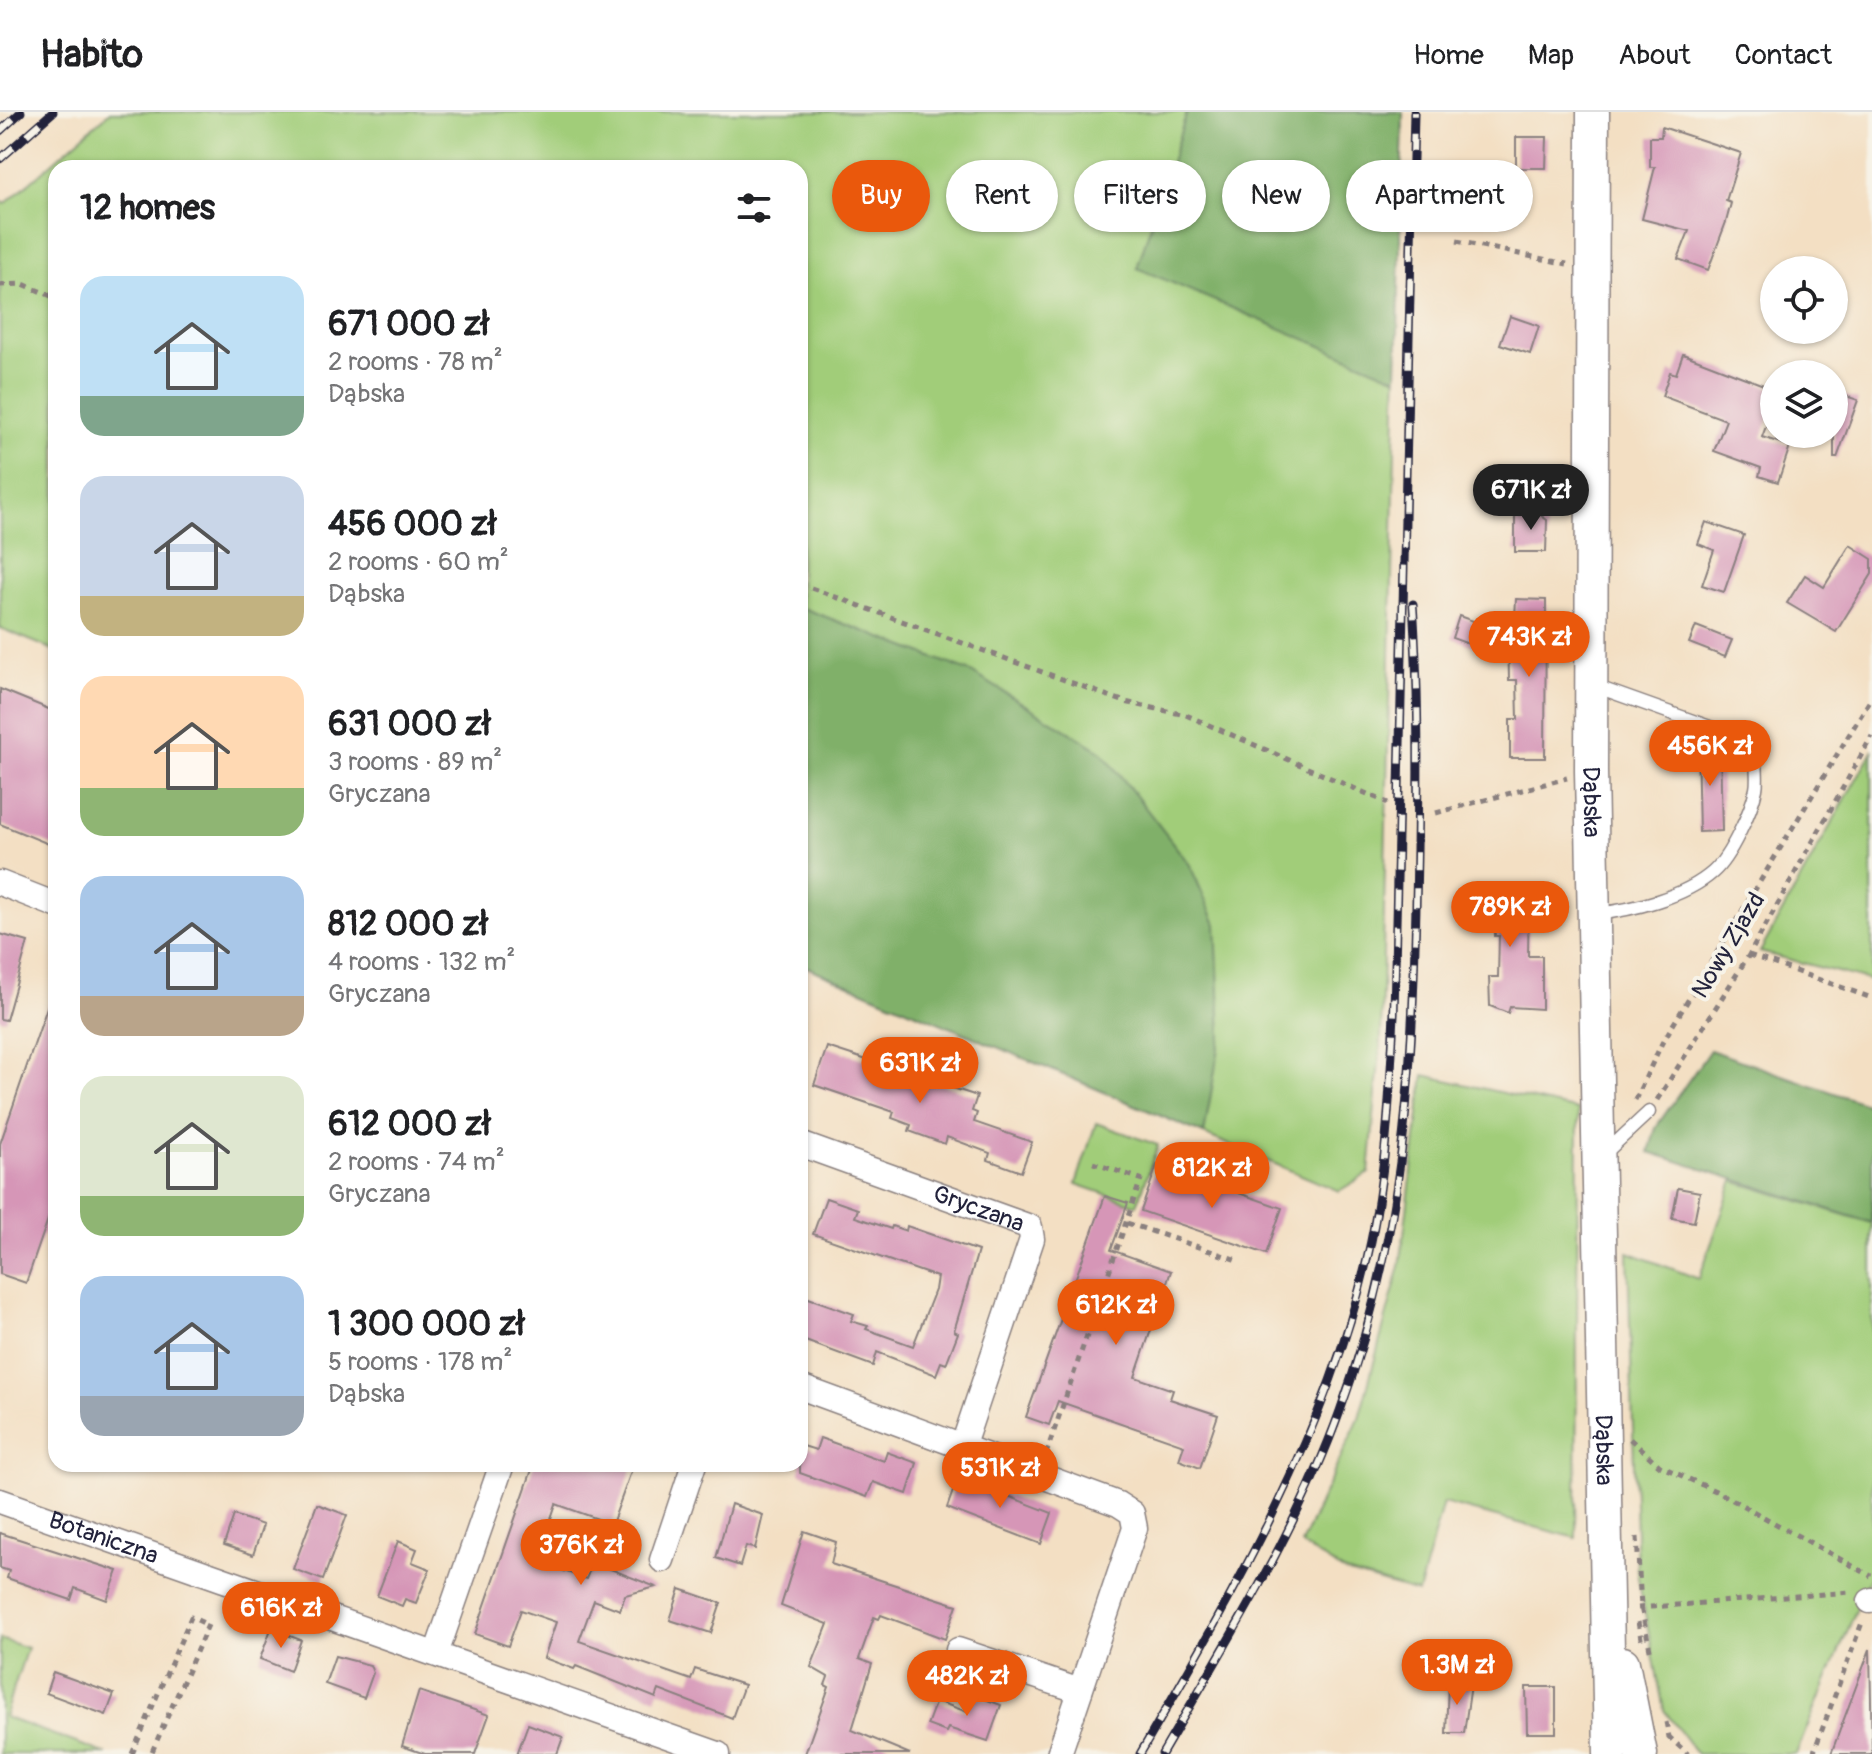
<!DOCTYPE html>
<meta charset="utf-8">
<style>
:root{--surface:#fff;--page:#f6f6f6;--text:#202124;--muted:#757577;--line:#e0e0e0;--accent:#ea580c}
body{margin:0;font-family:Pangolin,sans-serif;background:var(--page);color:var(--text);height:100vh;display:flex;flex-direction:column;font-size:30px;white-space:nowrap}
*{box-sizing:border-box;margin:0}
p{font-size:26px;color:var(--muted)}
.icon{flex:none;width:44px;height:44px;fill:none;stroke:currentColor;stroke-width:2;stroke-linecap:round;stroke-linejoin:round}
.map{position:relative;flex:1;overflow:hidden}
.panel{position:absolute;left:48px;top:48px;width:760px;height:1312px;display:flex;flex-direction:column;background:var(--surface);border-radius:24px;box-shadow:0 2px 6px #0004}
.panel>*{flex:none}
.hud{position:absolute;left:832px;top:48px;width:760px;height:72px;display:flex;gap:16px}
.buttons{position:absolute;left:1760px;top:144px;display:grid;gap:16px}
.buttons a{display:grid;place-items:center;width:88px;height:88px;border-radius:50%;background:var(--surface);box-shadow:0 2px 6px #0004;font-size:40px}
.price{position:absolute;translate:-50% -68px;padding:0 18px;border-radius:28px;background:var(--accent);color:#fff;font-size:26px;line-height:52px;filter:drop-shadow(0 2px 4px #0008)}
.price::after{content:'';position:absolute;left:50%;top:48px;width:24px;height:18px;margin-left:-12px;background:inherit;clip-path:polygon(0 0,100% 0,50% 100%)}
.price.active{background:#222;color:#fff}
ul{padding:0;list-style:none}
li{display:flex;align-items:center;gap:24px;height:200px;padding:0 32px}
li span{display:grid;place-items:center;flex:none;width:224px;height:160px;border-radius:24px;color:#555}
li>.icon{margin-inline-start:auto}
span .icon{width:96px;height:96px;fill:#fffc;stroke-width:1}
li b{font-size:34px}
h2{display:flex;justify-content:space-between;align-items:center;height:96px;padding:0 32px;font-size:34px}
.chip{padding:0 28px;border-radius:36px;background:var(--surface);box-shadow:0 2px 6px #0004;font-size:28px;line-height:72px}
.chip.active{background:var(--accent);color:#fff}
header{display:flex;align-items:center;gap:48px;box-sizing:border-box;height:112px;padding:0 40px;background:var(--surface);border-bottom:2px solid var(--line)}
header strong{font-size:38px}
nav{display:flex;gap:44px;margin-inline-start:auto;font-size:28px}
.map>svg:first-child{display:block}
.green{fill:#a1cd79;stroke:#62785a;stroke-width:2}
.forest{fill:#80b069;stroke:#516952;stroke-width:2}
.building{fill:#d696b7}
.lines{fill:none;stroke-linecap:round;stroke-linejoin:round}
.lane-casing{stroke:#8a807f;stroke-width:15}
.street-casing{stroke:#8a807f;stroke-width:27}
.secondary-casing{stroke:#8a807f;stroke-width:35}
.path{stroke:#8a807f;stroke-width:5;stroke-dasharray:6 6;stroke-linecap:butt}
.lane{stroke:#fff;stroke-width:12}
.street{stroke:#fff;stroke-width:24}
.secondary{stroke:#fff;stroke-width:32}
.rail-casing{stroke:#22223b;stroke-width:9}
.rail{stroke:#f7f3e8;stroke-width:6;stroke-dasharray:18;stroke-linecap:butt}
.labels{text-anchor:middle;stroke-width:8;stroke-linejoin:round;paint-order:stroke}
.street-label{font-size:24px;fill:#22223b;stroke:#f7f3e8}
</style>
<header>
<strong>Habito</strong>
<nav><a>Home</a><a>Map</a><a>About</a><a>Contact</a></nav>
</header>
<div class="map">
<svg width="1872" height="1642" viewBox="0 0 1872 1642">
<rect width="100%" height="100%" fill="#f7f3e8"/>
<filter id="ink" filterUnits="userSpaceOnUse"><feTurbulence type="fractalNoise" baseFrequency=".0125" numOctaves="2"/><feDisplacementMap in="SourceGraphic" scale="16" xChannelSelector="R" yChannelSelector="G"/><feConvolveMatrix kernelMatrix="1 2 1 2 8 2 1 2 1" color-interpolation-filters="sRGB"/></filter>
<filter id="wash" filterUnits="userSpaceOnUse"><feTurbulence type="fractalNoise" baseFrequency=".006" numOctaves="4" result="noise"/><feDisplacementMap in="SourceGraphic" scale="32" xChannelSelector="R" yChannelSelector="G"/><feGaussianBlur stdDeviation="1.8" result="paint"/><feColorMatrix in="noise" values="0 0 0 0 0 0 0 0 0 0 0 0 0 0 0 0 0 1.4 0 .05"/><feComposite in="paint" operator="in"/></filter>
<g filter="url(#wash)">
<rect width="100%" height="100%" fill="#f3dfc3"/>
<g class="green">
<polygon points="110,0 1403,0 1381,926 1369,1061 1339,1079 800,852 800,56 56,56 56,539 0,516 0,88 5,92"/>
<polygon points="1872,639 1872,869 1760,840"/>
<polygon points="1424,963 1578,998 1576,1426 1443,1391 1418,1481 1345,1460 1301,1432 1359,1306 1400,1154"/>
<polygon points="1096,1011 1158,1033 1137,1093 1076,1072"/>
<polygon points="1733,1069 1872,1111 1872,1460 1796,1642 1697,1642 1664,1598 1637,1461 1628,1140 1699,1167"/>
<polygon points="0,1527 27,1536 4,1605 107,1642 0,1642"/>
</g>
<g class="forest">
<polygon points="1187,0 1403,0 1397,266 1137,156"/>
<polygon points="800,495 971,560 1101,639 1190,753 1216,812 1221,924 1204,1022 800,852"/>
<polygon points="1710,938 1872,994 1872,1111 1649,1040 1656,1015"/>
</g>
<g id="blocks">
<g class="building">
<polygon points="1662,15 1741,41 1726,89 1731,91 1726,110 1708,158 1678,147 1689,119 1642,107 1655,55 1650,55 1650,25 1661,25"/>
<polygon points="1516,25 1547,25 1546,56 1516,56"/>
<polygon points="1510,204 1539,214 1530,242 1500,232"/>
<polygon points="1683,242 1774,277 1774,293 1762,325 1790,334 1778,370 1759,364 1761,356 1714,339 1726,308 1662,284 1670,260 1676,262"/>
<polygon points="1834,280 1858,288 1837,346 1834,346"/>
<polygon points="1528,394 1547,408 1546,440 1515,440 1515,404 1520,403"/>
<polygon points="1706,410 1744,423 1724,480 1702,473 1714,438 1698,432"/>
<polygon points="1850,433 1872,447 1872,462 1836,520 1787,491 1805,463 1824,475"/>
<polygon points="1516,487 1546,488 1545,646 1510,646 1510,607 1518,607 1517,568 1509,568 1508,521 1514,524"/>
<polygon points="1459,504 1507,521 1499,543 1452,526"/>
<polygon points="1696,514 1732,528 1725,545 1689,531"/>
<polygon points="0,577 56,600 56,735 0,712"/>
<polygon points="1720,631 1722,719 1699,720 1697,632"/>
<polygon points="1472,779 1529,779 1528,844 1542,844 1542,897 1510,895 1508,901 1490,894 1489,865 1498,865 1499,824 1495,824 1495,816 1472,816"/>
<polygon points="0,822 28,830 6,908 0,907"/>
<polygon points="53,878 56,878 56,1084 26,1171 0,1162 0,1032"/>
<polygon points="827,935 977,984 972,999 977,1001 974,1010 1032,1030 1021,1060 988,1048 990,1041 947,1025 945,1032 909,1019 911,1013 892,1006 894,1000 814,973"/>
<polygon points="1157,1053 1282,1096 1266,1142 1141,1099"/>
<polygon points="1678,1076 1700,1080 1694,1110 1672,1106"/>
<polygon points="1105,1084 1128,1091 1111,1138 1171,1159 1135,1265 1173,1278 1170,1287 1218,1303 1200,1356 1179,1348 1184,1333 1058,1289 1049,1313 1026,1305"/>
<polygon points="826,1086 858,1097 855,1105 891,1117 892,1114 906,1119 907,1114 978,1139 954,1219 958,1221 946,1252 941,1250 936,1263 877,1240 873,1254 800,1227 800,1183 854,1202 851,1209 868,1214 866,1217 913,1234 935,1178 937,1165 813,1122"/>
<polygon points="820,1326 884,1349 887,1340 917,1351 907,1382 873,1370 867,1385 800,1361 800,1333 816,1338"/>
<polygon points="534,1352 618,1352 632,1357 612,1412 556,1392 536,1449 586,1467 593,1450 656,1475 625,1483 620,1498 594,1488 579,1529 691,1568 695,1557 744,1573 732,1606 659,1578 656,1586 576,1554 574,1557 544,1546 556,1510 521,1498 508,1534 475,1522"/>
<polygon points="958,1365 1052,1401 1041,1432 947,1396"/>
<polygon points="317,1392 347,1403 323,1468 293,1457"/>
<polygon points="731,1392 763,1403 755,1437 746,1434 740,1454 716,1446"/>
<polygon points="234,1403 263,1413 253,1443 224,1433"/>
<polygon points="804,1419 836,1430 831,1452 957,1493 945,1527 881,1503 879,1507 874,1505 859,1547 872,1552 852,1618 910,1642 805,1642 829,1575 825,1573 828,1565 811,1555 828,1512 781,1494"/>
<polygon points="0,1421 118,1459 107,1488 75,1476 71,1488 7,1466 9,1459 0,1456"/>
<polygon points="398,1429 417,1437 412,1450 430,1457 416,1491 405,1487 402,1494 377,1484"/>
<polygon points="680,1477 721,1491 711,1521 670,1508"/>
<polygon points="271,1517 301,1528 290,1559 260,1547"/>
<polygon points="1870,1537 1872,1642 1831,1642"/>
<polygon points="335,1544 370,1553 373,1561 364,1586 325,1572"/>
<polygon points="53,1560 114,1582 106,1603 46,1581"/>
<polygon points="1448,1571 1471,1573 1464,1621 1446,1621"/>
<polygon points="1526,1575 1556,1575 1556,1621 1527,1621"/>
<polygon points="419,1579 489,1603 475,1642 425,1642 402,1634"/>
<polygon points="971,1582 1001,1593 988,1629 948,1616 946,1620 927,1613 936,1589 965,1599"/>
<polygon points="528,1612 563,1625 557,1642 517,1642"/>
</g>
</g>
</g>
<g filter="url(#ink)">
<use href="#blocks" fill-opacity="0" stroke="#8a807f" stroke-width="2"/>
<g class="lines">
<defs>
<g id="lane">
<path d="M1592 573 1735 624 1756 646C1756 656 1758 668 1756 677 1751 700 1730 745 1713 760 1685 785 1632 798 1596 802"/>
<polyline points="1604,1042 1649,1000"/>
</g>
<g id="street">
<polyline points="0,771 56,793"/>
<path id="s1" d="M800 1032 1030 1115 1032 1127 963 1333"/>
<polyline points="800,1275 1118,1392 1132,1401 1135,1416 1059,1642"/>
<path id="s2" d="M0 1389 718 1642"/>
<polyline points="662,1448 694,1352"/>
<polyline points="1870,1489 1872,1488"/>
<polyline points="958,1538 1080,1579"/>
<polyline points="436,1542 502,1352"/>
</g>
<g id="secondary">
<path id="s3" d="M1593 0 1591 659 1610 1642"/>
<polyline points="1623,1551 1641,1642"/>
</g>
</defs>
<use href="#lane" class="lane-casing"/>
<use href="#street" class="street-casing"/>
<use href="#secondary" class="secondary-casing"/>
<g class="path">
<polyline points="1457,129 1567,152"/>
<polyline points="0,173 23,172 56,186"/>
<polyline points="800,472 1125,590 1186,603 1388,691"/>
<polyline points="1436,701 1567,666"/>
<polyline points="1749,843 1872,886"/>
<polyline points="1635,988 1662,931 1872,585"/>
<polyline points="1657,988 1749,843 1872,624"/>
<polyline points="1127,1111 1237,1148"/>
<polyline points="1630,1327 1660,1354 1718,1380 1871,1464"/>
<polyline points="1046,1342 1141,1067 1093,1051"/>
<polyline points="1637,1425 1641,1495 1651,1542"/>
<polyline points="1638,1496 1851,1480"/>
<polyline points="1638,1510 1642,1532"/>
<polyline points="1666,1610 1669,1625"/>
<polyline points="1668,1624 1688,1642"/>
<polyline points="132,1642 191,1505 208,1513 151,1642"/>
<polyline points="1813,1642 1863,1508"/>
</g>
<use href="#lane" class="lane"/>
<use href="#street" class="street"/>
<use href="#secondary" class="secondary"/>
<defs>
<g id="rail">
<polyline points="0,19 21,0"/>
<polyline points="0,47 53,0"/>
<path d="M1140 1642C1233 1482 1326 1325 1368 1143 1386 1064 1390 983 1394 902L1414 0"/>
<path d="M1162 1642C1226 1531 1296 1421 1340 1299 1403 1127 1412 974 1416 794 1418 693 1420 593 1413 492"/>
</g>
</defs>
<use href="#rail" class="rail-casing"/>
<use href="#rail" class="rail"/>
</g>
</g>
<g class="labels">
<g class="street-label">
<text dy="8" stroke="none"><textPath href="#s3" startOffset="690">Dąbska</textPath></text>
<text transform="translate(1728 833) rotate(-59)" y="8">Nowy Zjazd</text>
<text dy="8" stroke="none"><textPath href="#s1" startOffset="190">Gryczana</textPath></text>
<text dy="8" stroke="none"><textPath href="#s3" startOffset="1338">Dąbska</textPath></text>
<text dy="8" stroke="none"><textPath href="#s2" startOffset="110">Botaniczna</textPath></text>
</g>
</g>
</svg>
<div class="buttons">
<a><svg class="icon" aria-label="locate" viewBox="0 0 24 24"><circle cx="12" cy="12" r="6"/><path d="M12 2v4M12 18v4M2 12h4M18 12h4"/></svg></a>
<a><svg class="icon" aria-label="layers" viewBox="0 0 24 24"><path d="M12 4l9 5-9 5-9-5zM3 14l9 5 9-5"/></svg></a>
</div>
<b class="price active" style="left:1531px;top:420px">671K zł</b>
<b class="price" style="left:1529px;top:567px">743K zł</b>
<b class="price" style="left:1710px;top:676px">456K zł</b>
<b class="price" style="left:1510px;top:837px">789K zł</b>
<b class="price" style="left:920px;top:993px">631K zł</b>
<b class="price" style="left:1212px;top:1098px">812K zł</b>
<b class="price" style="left:1116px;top:1235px">612K zł</b>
<b class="price" style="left:1000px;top:1398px">531K zł</b>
<b class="price" style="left:581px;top:1475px">376K zł</b>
<b class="price" style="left:281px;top:1538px">616K zł</b>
<b class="price" style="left:1457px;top:1595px">1.3M zł</b>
<b class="price" style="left:967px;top:1606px">482K zł</b>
<div class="hud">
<a class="chip active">Buy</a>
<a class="chip">Rent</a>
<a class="chip">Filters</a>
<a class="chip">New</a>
<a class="chip">Apartment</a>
</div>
<section class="panel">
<h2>12 homes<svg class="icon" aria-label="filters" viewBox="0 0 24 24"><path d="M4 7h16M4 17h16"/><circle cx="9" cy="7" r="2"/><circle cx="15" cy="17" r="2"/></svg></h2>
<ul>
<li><span style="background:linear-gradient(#bfe0f5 75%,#7fa58c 0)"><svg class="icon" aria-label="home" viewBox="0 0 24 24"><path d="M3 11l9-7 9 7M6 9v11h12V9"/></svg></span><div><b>671 000 zł</b><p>2 rooms · 78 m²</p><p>Dąbska</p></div></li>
<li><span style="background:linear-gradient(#c9d6e8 75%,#c2b280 0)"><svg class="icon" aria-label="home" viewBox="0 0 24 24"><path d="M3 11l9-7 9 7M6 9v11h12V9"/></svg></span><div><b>456 000 zł</b><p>2 rooms · 60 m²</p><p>Dąbska</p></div></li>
<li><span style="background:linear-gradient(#ffd9b3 70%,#8fb573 0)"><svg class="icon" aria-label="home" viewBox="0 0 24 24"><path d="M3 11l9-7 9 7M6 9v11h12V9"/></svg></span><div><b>631 000 zł</b><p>3 rooms · 89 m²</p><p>Gryczana</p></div></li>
<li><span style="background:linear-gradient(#a9c7e8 75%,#b9a48a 0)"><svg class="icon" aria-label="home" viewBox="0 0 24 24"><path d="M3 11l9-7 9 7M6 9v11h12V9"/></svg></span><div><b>812 000 zł</b><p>4 rooms · 132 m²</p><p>Gryczana</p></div></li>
<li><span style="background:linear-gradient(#dfe7d0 75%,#8fb573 0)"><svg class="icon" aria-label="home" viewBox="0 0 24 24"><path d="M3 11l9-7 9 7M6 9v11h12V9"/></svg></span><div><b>612 000 zł</b><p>2 rooms · 74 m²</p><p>Gryczana</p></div></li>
<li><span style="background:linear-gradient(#a9c7e8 75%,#9aa5b1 0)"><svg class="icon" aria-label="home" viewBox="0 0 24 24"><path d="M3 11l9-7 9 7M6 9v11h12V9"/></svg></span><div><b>1 300 000 zł</b><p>5 rooms · 178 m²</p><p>Dąbska</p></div></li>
</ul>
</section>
</div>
